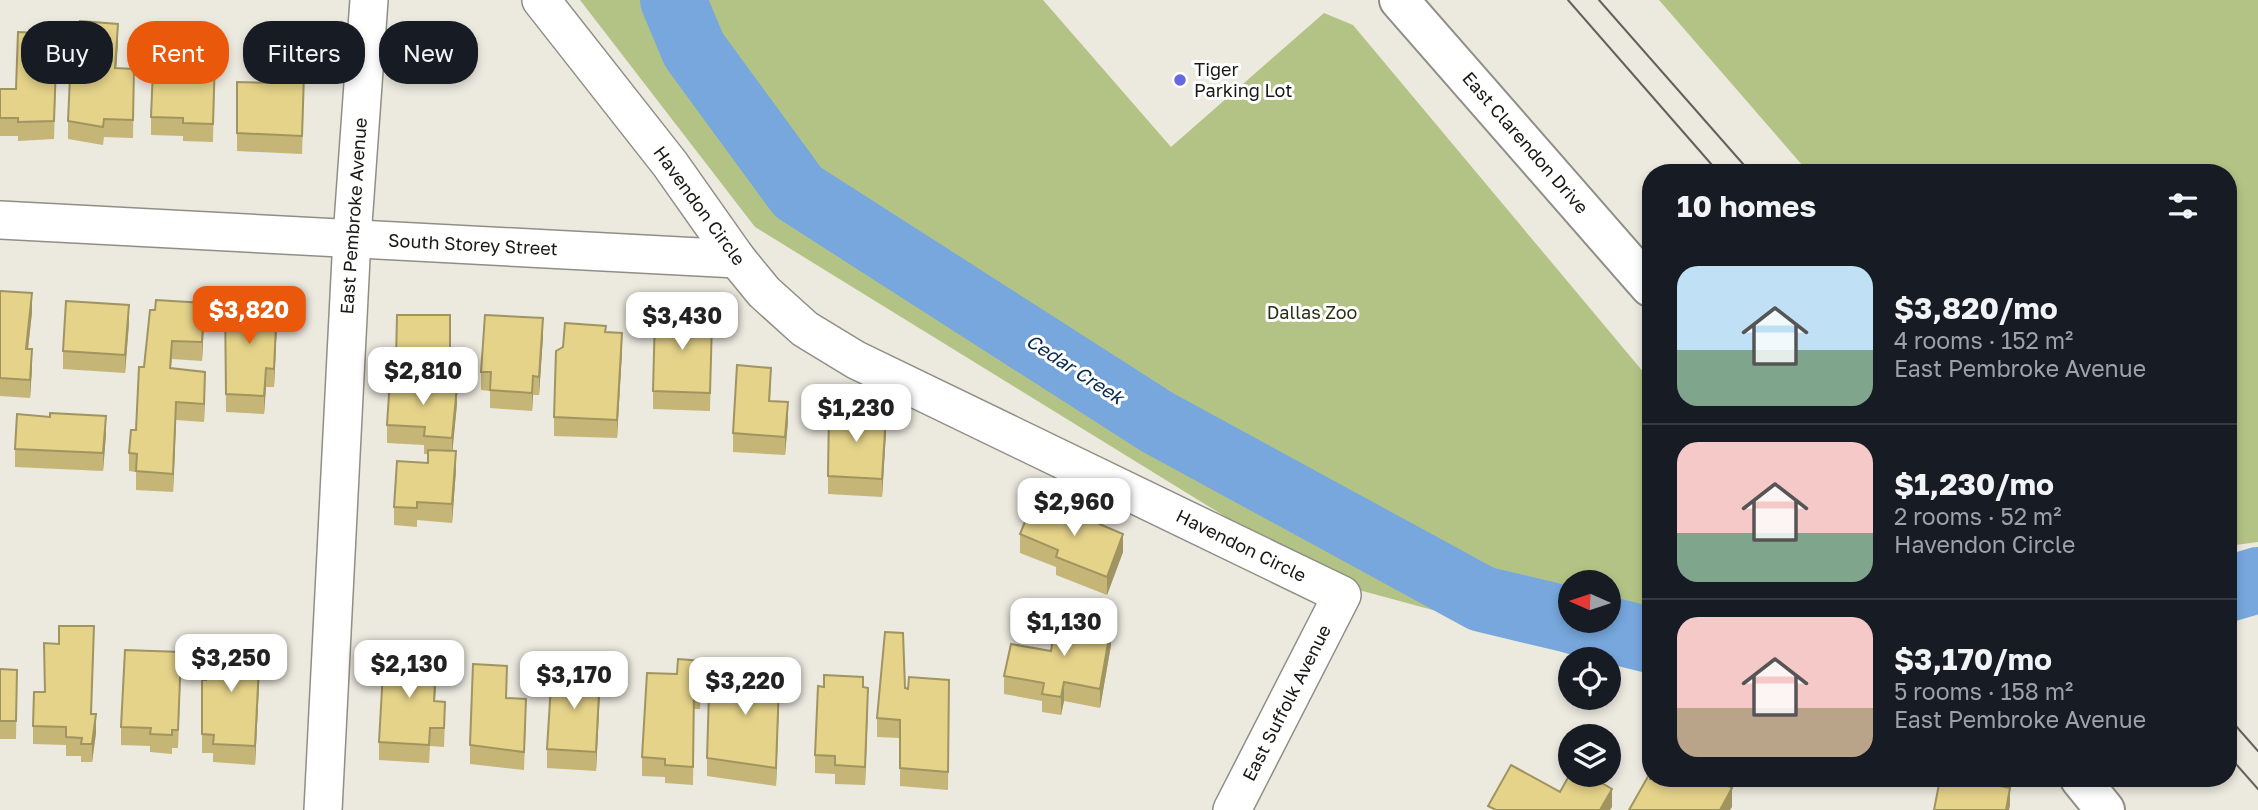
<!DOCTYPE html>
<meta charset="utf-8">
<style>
:root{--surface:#171b24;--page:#242831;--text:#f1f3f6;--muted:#9ea1a6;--line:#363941;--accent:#ea580c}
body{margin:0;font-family:"Golos Text",sans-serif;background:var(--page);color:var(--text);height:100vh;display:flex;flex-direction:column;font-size:26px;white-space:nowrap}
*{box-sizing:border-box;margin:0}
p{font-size:23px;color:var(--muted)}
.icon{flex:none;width:38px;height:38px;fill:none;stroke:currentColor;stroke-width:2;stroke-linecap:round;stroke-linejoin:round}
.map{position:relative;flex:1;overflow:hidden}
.side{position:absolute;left:1642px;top:164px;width:595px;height:623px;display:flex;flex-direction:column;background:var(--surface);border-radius:28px;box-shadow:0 4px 10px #0003}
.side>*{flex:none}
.top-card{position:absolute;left:21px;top:21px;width:665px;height:63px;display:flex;gap:14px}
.needle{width:46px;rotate:273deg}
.fabs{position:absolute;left:1558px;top:570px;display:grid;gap:14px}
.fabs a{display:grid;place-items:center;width:63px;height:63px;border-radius:50%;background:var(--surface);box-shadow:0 4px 10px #0003;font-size:35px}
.price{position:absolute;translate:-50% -60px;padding:0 16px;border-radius:14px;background:#fff;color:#222;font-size:23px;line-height:46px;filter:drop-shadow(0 2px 4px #0008)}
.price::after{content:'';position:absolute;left:50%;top:42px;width:21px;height:16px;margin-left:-10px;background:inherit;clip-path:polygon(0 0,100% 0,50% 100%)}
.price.selected{background:var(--accent);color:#fff}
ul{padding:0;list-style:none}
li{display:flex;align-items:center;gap:21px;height:175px;padding:0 35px}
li+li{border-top:2px solid var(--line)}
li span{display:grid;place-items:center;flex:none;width:196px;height:140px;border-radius:21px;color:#555}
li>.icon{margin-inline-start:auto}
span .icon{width:84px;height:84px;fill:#fffc;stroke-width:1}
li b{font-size:30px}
h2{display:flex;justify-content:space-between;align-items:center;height:84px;padding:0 35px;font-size:30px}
.pill{padding:0 24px;border-radius:28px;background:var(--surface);box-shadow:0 4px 10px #0003;font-size:24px;line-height:63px}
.pill.selected{background:var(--accent);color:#fff}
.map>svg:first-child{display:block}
.green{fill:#b3c386;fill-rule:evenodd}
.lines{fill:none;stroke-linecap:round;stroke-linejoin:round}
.river{stroke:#77a7dd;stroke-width:66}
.minor-casing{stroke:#908e85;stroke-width:40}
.tertiary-casing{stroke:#908e85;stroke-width:42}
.minor{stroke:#fff;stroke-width:37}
.tertiary{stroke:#fff;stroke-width:38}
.tram{stroke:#63615b;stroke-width:2}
.wall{fill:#c5b577}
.shaded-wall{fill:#a09461}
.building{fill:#e5d38a;stroke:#a09461;stroke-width:2}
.poi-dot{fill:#6767e0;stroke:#fff;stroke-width:2.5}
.labels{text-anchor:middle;stroke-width:6;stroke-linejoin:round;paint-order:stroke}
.poi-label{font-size:18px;fill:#191814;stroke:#fff;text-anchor:start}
.street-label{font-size:18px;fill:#191814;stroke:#fff}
.park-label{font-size:18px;fill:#293112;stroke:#fff}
.water-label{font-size:19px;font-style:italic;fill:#082c4e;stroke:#fff}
</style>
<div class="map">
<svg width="2258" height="810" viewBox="0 0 2258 810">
<rect width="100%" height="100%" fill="#ece9df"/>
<g class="green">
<path d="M580 0H1043L1171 147 1324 13 1353 25 1650 380V669L1333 583 755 227ZM1570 583H1608V621H1570Z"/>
<polygon points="1659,0 2258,0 2258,542 2228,546 2228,173 1809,173"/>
</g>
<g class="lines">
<g class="river">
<polyline points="673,0 694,50 798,192 1157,422 1482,599 1570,620"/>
<polyline points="2228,589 2258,580"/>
<polyline points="1573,621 1650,640"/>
</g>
<defs>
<g id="minor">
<polyline points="541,0 670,164 737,259 764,292 805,329 856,360 1342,595 1232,810"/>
<polyline points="0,220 737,259"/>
<polyline points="323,810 352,238 369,0"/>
</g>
<g id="tertiary">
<polyline points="1399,0 1650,287"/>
<polyline points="2080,779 2105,810"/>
</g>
</defs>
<use href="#minor" class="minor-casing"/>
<use href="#tertiary" class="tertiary-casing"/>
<use href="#minor" class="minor"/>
<use href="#tertiary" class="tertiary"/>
<g class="tram">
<polyline points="1568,0 1719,173"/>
<polyline points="1599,0 1751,173"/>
<polyline points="2228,717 2258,751"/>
<polyline points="2228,755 2258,789"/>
</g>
</g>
<g class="wall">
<polygon points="118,42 116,68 134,69 133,138 104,137 103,145 68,139 68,121"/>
<polygon points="57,52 54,139 18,141 18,136 0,136 0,89 16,89"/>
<polygon points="215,57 213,142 183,141 183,136 151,135 151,117 174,69"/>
<polygon points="237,82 304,92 302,154 237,151"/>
<polygon points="0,291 32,312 28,349 32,368 30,398 0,396"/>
<polygon points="225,301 277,321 274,387 266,387 264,414 226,412"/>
<polygon points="150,310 204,321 202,361 172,359 171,369 205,390 204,422 176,420 173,492 136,490 136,472 129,471 129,453 136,430"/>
<polygon points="397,315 450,315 450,379 396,378"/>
<polygon points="696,322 712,322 710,411 653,409 653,391"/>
<polygon points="129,323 125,373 63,369 63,351"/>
<polygon points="543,336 539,395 533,395 532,411 490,408 490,391 481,390 481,372"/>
<polygon points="622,351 617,438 554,436 554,417"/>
<polygon points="771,386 770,401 788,421 785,455 733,452 733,433"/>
<polygon points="457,404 452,451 456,470 452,523 417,520 417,527 394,525 394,507 428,463 428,454 424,454 424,445 387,443 387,425"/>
<polygon points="886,432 882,497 828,494 828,476"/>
<polygon points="106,434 103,471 15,467 15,449"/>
<polygon points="1099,524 1123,552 1107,595 1056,575 1056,567 1020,553 1020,534"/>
<polygon points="94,645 91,714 96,733 92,762 81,762 81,756 66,756 66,745 33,744 33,726 44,692"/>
<polygon points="1111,645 1100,708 1064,701 1061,715 1042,712 1042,701 1004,694 1004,676 1051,651"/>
<polygon points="417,661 436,681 435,701 445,720 444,747 430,746 429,763 379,760 379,742"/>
<polygon points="260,664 255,765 213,762 213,753 202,753 202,680 206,680"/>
<polygon points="0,669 17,670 16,739 0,739"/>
<polygon points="181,670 178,748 172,748 172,754 150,752 150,746 121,745 121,727"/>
<polygon points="702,679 700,709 694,709 693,785 665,783 665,777 642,776 642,757"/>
<polygon points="949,680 948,790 900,786 900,738 877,737 877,718 905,688"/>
<polygon points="767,682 779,701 776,786 707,776 707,758 730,692"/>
<polygon points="863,687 868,706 865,785 835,784 835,774 815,773 815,755"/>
<polygon points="600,690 596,771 547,768 547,749"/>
<polygon points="507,698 526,717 524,770 470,764 470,745"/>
</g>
<g class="shaded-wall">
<polygon points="118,24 118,42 115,87 115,68"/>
<polygon points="32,293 32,312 26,367 26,349"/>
<polygon points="204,303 204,321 202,361 202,342"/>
<polygon points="277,303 277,321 274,387 274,369"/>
<polygon points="129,305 129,323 125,373 125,355"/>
<polygon points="543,318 543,336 539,395 539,377"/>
<polygon points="622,333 622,351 617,438 617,420"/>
<polygon points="32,349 32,368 30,398 30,380"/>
<polygon points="266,368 266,387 264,414 264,396"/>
<polygon points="205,372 205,390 204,422 204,404"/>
<polygon points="533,376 533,395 532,411 532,393"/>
<polygon points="457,386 457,404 452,456 452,438"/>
<polygon points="176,402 176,420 173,492 173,474"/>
<polygon points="788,402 788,421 785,455 785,437"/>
<polygon points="886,414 886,432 882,497 882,479"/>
<polygon points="106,416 106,434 103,471 103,453"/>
<polygon points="456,451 456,470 452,523 452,504"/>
<polygon points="1123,534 1123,552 1107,595 1107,577"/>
<polygon points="1111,626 1111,645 1100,708 1100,689"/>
<polygon points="260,645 260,664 255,765 255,746"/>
<polygon points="436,662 436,681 434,720 434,701"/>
<polygon points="600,672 600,690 596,771 596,752"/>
<polygon points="1064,682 1064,701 1061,715 1061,697"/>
<polygon points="779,683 779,701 776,786 776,768"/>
<polygon points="868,688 868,706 865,785 865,767"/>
<polygon points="96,714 96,733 92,762 92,744"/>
<polygon points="1732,788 1732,807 1730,810 1720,810"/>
<polygon points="2010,788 2010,806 2009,810 2006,810"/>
<polygon points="1612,789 1612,807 1610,810 1600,810"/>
</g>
<g class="building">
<polygon points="80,21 118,24 115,68 134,69 133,120 104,119 103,127 68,121 72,35 79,36"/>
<polygon points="18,32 57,34 54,121 18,122 18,118 0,118 0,89 16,89"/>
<polygon points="175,56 215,57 213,124 183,123 183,118 151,117 153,69 174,69"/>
<polygon points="277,74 304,74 302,136 237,133 237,82 277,83"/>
<polygon points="0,291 32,293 26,349 32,349 30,380 0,378"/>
<polygon points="156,300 204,303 202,342 172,341 170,368 205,372 204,404 176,402 173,474 136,471 137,454 129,453 131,430 136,430 139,367 144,367 150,310 155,310"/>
<polygon points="66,301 129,305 125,355 63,351"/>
<polygon points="225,301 277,303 274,369 266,368 264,396 226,394"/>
<polygon points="674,305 696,305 695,322 712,322 710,393 653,391 655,315 674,316"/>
<polygon points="397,315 450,315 450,361 396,360"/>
<polygon points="485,315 543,318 539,377 533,376 532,393 490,390 491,372 481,372"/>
<polygon points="565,323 606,326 605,332 622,333 617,420 554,417 556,351 563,347"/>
<polygon points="737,365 771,368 769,401 788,402 785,437 733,433"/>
<polygon points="390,379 457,386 452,438 424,436 425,427 387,425"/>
<polygon points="829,410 886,414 882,479 828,476"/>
<polygon points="50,413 106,416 103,453 15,449 17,414 50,417"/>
<polygon points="428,450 456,451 452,504 417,502 417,508 394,507 397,461 428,463"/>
<polygon points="1033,502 1084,520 1086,514 1099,519 1097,523 1123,534 1107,577 1056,557 1058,550 1020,534"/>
<polygon points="1070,619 1111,626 1100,689 1064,682 1061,697 1042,694 1044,683 1004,676 1011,644 1051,651 1055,625 1069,628"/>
<polygon points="59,626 94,626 91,714 96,714 92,744 81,744 82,738 66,737 66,727 33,726 34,692 45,692 44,643 59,644"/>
<polygon points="885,632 903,633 905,688 908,689 909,677 949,680 948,772 900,768 900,720 877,718"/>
<polygon points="207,643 260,645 255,746 213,744 214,735 202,734 202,680 206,680"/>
<polygon points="404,648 416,648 417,661 436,662 434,701 445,702 444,728 430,728 429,745 379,742 384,653 404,654"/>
<polygon points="125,650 181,652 178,730 172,730 172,735 150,734 151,728 121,727"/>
<polygon points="678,659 702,661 700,691 694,690 693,767 665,765 665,759 642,757 647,673 677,674"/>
<polygon points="732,659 767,660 766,682 779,683 776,768 707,758 709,692 730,692"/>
<polygon points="473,664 507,666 506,698 526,699 524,752 470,745"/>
<polygon points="0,669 17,670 16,721 0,721"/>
<polygon points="552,669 600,672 596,752 547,749"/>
<polygon points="824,675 863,677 863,687 868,688 865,767 835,765 835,756 815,755 818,686 824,687"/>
<polygon points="1511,765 1560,792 1570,774 1570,775 1588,775 1612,789 1600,810 1496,810 1488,806"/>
<polygon points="1650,773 1650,779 1716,779 1732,788 1720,810 1629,810"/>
<polygon points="1940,779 1963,779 2010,788 2006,810 1934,810"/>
</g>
<circle class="poi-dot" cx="1180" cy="80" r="7"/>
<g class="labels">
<g class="poi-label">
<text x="1194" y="76">Tiger<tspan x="1194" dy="21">Parking Lot</tspan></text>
</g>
<g class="street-label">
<text transform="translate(1525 143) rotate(49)" y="6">East Clarendon Drive</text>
<text transform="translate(699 206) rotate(54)" y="6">Havendon Circle</text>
<text transform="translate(354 216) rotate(-86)" y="6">East Pembroke Avenue</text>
<text transform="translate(473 245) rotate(3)" y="6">South Storey Street</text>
<text transform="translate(1241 546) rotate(26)" y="6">Havendon Circle</text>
<text transform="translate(1287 703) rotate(-63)" y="6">East Suffolk Avenue</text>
</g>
<g class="park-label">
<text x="1312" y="319">Dallas Zoo</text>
</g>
<g class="water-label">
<text transform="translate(1075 369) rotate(33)" y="7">Cedar Creek</text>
</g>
</g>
</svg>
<div class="fabs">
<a><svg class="needle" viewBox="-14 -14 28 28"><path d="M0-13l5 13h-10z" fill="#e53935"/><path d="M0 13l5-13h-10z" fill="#9ea1a6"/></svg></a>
<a><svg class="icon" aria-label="locate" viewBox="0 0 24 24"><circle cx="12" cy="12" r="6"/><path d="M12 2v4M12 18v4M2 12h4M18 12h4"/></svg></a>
<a><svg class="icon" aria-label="layers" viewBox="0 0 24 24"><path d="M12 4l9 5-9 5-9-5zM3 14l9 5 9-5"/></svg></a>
</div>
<b class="price selected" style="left:249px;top:346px">$3,820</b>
<b class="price" style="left:682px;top:352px">$3,430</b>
<b class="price" style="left:423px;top:407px">$2,810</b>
<b class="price" style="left:856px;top:444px">$1,230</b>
<b class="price" style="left:1074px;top:538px">$2,960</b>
<b class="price" style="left:1064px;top:658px">$1,130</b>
<b class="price" style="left:231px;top:694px">$3,250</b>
<b class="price" style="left:409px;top:700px">$2,130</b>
<b class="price" style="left:574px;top:711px">$3,170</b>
<b class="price" style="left:745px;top:717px">$3,220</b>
<div class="top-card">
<a class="pill">Buy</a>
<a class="pill selected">Rent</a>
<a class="pill">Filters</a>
<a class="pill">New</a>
</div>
<section class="side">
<h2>10 homes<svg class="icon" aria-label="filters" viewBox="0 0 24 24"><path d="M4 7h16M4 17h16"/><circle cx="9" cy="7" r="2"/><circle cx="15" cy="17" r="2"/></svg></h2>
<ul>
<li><span style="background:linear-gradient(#bfe0f5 60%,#7fa58c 0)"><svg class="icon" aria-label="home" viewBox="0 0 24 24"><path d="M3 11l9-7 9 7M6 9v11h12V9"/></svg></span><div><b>$3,820/mo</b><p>4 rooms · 152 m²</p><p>East Pembroke Avenue</p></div></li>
<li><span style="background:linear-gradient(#f6c9c9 65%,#7fa58c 0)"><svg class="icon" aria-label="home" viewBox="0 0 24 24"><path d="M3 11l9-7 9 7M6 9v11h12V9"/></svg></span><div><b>$1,230/mo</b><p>2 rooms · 52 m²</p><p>Havendon Circle</p></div></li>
<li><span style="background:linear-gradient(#f6c9c9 65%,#b9a48a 0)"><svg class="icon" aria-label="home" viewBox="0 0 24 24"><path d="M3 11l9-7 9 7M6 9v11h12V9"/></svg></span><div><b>$3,170/mo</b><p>5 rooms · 158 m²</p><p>East Pembroke Avenue</p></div></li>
</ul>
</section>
</div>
